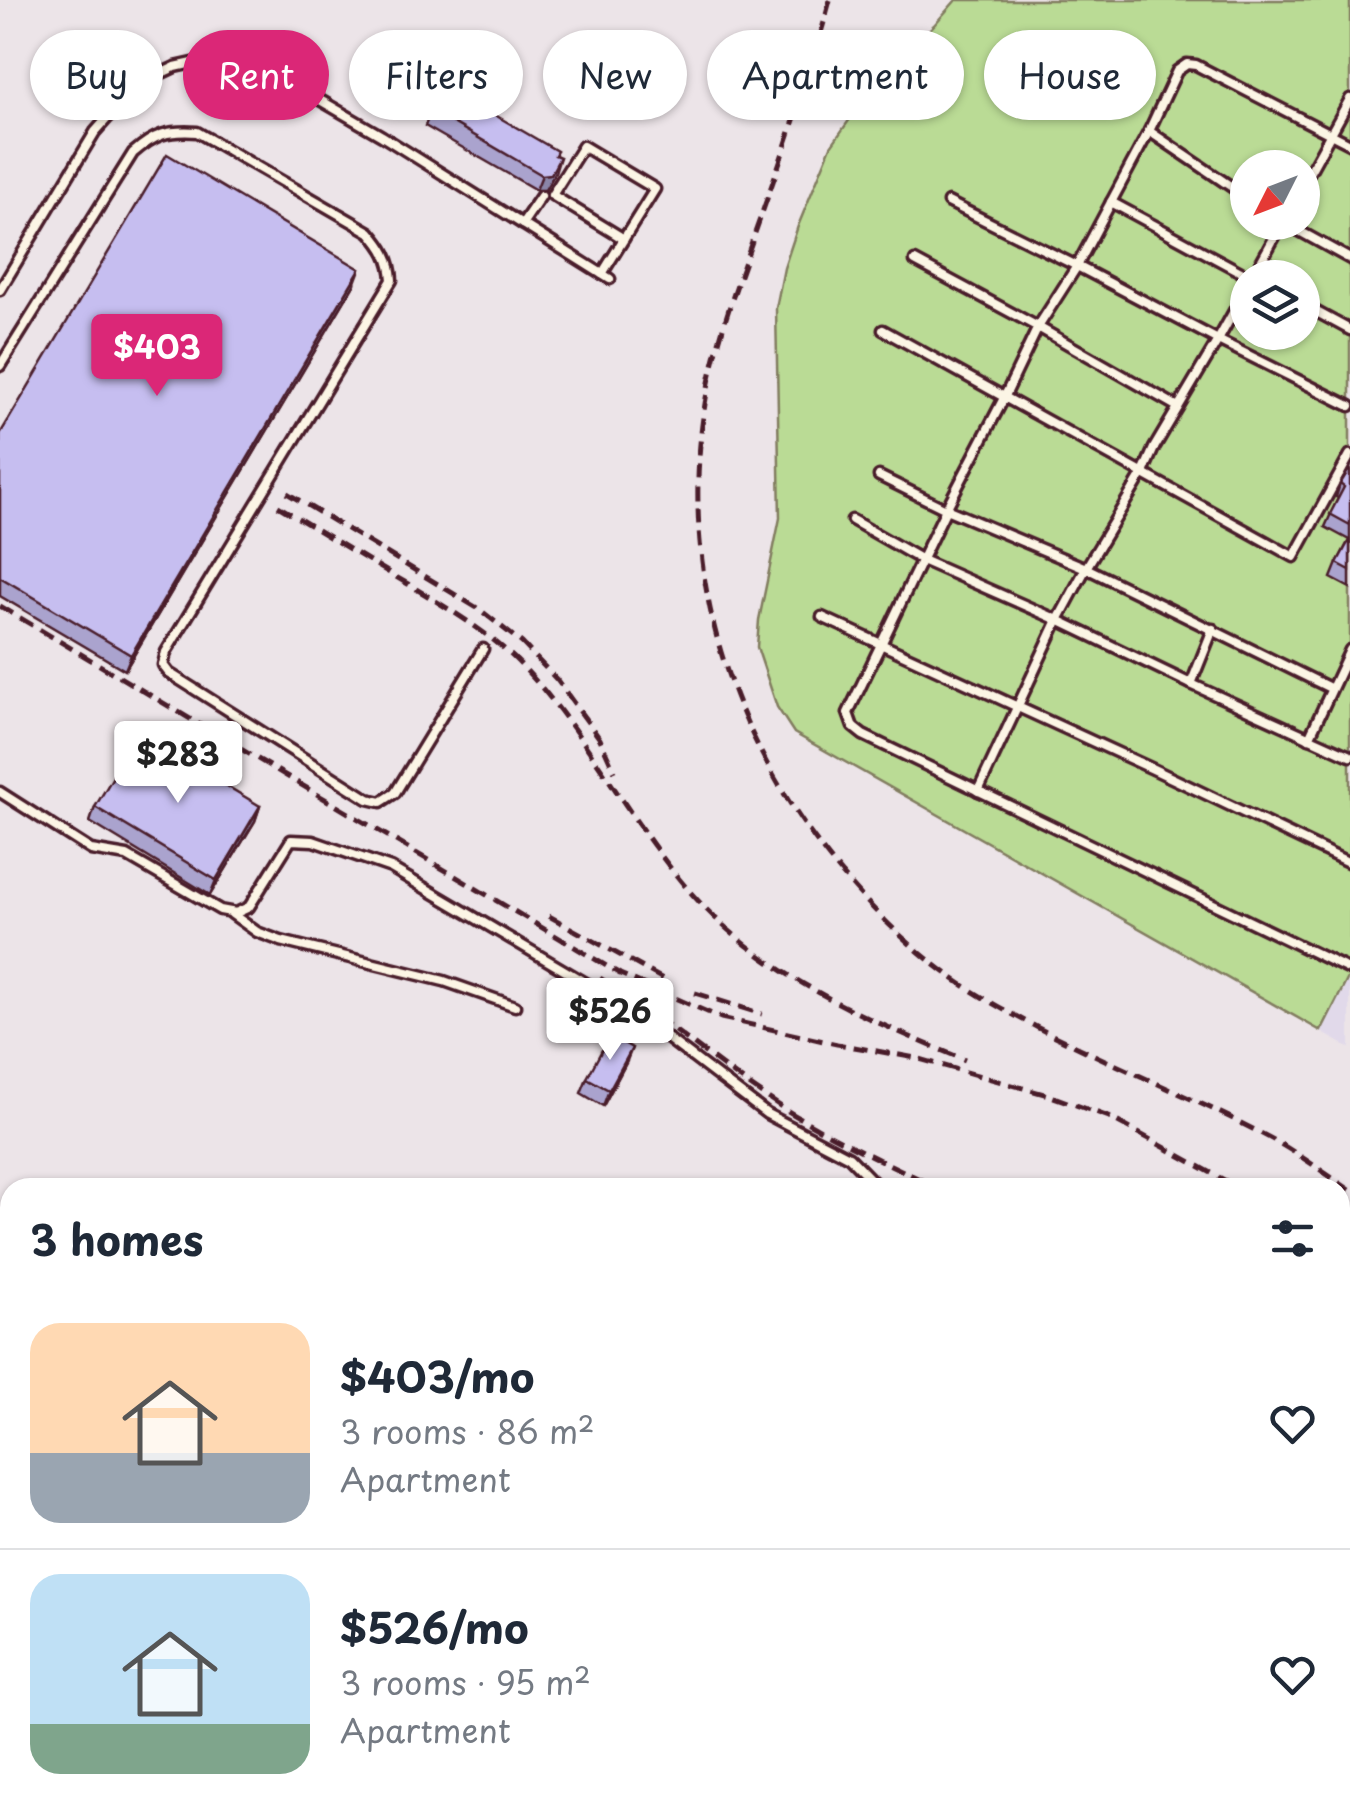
<!DOCTYPE html>
<meta charset="utf-8">
<style>
:root{--surface:#fff;--page:#f6f6f7;--text:#1f2937;--muted:#747a83;--line:#e0e1e3;--accent:#db2777}
body{margin:0;font-family:"Playpen Sans",sans-serif;background:var(--page);color:var(--text);height:100vh;display:flex;flex-direction:column;font-size:38px;white-space:nowrap}
*{box-sizing:border-box;margin:0}
p{font-size:32px;color:var(--muted)}
.icon{flex:none;width:55px;height:55px;fill:none;stroke:currentColor;stroke-width:2;stroke-linecap:round;stroke-linejoin:round}
.map{position:relative;flex:1;overflow:hidden}
.sheet{position:absolute;left:0px;top:1178px;width:1350px;height:642px;display:flex;flex-direction:column;background:var(--surface);border-radius:30px 30px 0 0;box-shadow:0 2px 8px #0004}
.sheet>*{flex:none}
.top-card{position:absolute;left:30px;top:30px;width:1290px;height:90px;display:flex;gap:20px}
.needle{width:65px;rotate:228deg}
.tools{position:absolute;left:1230px;top:150px;display:grid;gap:20px}
.tools a{display:grid;place-items:center;width:90px;height:90px;border-radius:50%;background:var(--surface);box-shadow:0 2px 8px #0004;font-size:50px}
.price{position:absolute;translate:-50% -85px;padding:0 22px;border-radius:10px;background:#fff;color:#222;font-size:32px;line-height:65px;filter:drop-shadow(0 2px 5px #0008)}
.price::after{content:'';position:absolute;left:50%;top:60px;width:30px;height:22px;margin-left:-15px;background:inherit;clip-path:polygon(0 0,100% 0,50% 100%)}
.price.on{background:var(--accent);color:#fff}
ul{padding:0;list-style:none}
li{display:flex;align-items:center;gap:30px;height:250px;padding:0 30px}
li+li{border-top:2px solid var(--line)}
li span{display:grid;place-items:center;flex:none;width:280px;height:200px;border-radius:30px;color:#555}
li>.icon{margin-inline-start:auto}
span .icon{width:120px;height:120px;fill:#fffc;stroke-width:1}
li b{font-size:42px}
h2{display:flex;justify-content:space-between;align-items:center;height:120px;padding:0 30px;font-size:42px}
.tag{padding:0 35px;border-radius:45px;background:var(--surface);box-shadow:0 2px 8px #0004;font-size:35px;line-height:90px}
.tag.on{background:var(--accent);color:#fff}
.map>svg:first-child{display:block}
.built{fill:#e1d9ea}
.green{fill:#badb95;stroke:#827d60;stroke-width:2.5;fill-rule:evenodd}
.lines{fill:none;stroke-linecap:round;stroke-linejoin:round}
.stream{stroke:#6f8c9b;stroke-width:5}
.lane-casing{stroke:#4a1f2b;stroke-width:15}
.street-casing{stroke:#4a1f2b;stroke-width:22}
.lane{stroke:#fcf5e5;stroke-width:8}
.street{stroke:#fcf5e5;stroke-width:15}
.rail{stroke:#4a1f2b;stroke-width:5;stroke-dasharray:15 8;stroke-linecap:butt}
.wall{fill:#aaa3ce;stroke:#4a1f2b;stroke-width:2.5}
.shaded-wall{fill:#8b85a8;stroke:#4a1f2b;stroke-width:2.5}
.building{fill:#c6bef0;stroke:#4a1f2b;stroke-width:2.5}
</style>
<div class="map">
<svg width="1350" height="1818" viewBox="0 0 1350 1818">
<rect width="100%" height="100%" fill="#ece4e8"/>
<filter id="ink" filterUnits="userSpaceOnUse"><feTurbulence type="fractalNoise" baseFrequency=".01" numOctaves="2"/><feDisplacementMap in="SourceGraphic" scale="20" xChannelSelector="R" yChannelSelector="G"/><feConvolveMatrix kernelMatrix="1 2 1 2 8 2 1 2 1" color-interpolation-filters="sRGB"/></filter>
<g filter="url(#ink)">
<g class="built">
<polygon points="1350,974 1350,1048 1321,1032"/>
<polygon points="0,1288 10,1294 10,1810 501,1810 498,1818 0,1818"/>
</g>
<path class="green" d="M956 0H1350V974L1321 1031 794 733 777 707 757 647 759 620 780 518 776 308 784 268 798 226 831 146 876 82 934 25ZM1248 168H1302V222H1248ZM1248 278H1302V332H1248Z"/>
<g class="lines">
<polyline class="stream" points="1088,1810 1095,1818"/>
<defs>
<g id="lane">
<polyline points="1149,131 1248,198"/>
<polyline points="1350,144 1196,65 1187,64 1177,71 1149,131 1077,266 1038,327 1005,396 946,509 848,713 853,727 863,735 1350,970"/>
<polyline points="1302,186 1350,99"/>
<polyline points="948,202 1077,266 1218,340 1154,448 1143,473 1086,568 1058,620 978,791"/>
<polyline points="1111,202 1252,278"/>
<polyline points="1283,222 1350,259"/>
<polyline points="522,224 541,196"/>
<polyline points="915,261 1038,327 1178,407"/>
<polyline points="602,274 655,189 583,146 552,195 624,239"/>
<polyline points="1252,278 1283,222"/>
<polyline points="1248,286 1218,340 1350,406"/>
<polyline points="0,290 95,132 118,106 145,81 175,67 211,59 242,61 270,71 382,136 610,279"/>
<polyline points="1302,304 1350,330"/>
<polyline points="883,330 1294,557 1350,455"/>
<path d="M0 366 133 153C155 134 167 130 197 132L370 232C383 247 391 259 392 280L166 652 163 665 169 673 368 799 381 802 395 793 483 649"/>
<polyline points="879,476 946,509 1086,568 1330,688"/>
<polyline points="852,520 922,560 1058,620 1191,684 1350,756"/>
<polyline points="822,617 1153,769 1350,863"/>
<polyline points="1191,684 1213,629"/>
<polyline points="1309,738 1350,650"/>
<polyline points="0,792 91,850 127,856 220,910 236,913 249,907 291,840 313,841 391,868 628,1008 767,1114 849,1157 879,1188"/>
<polyline points="232,914 257,932 281,941 444,981 515,1006"/>
</g>
<g id="street">
<polyline points="0,1275 10,1281"/>
<polyline points="55,1810 55,1818"/>
<polyline points="982,1810 1000,1818"/>
<polyline points="510,1818 513,1810"/>
<polyline points="1131,1818 1135,1810"/>
</g>
</defs>
<use href="#lane" class="lane-casing"/>
<use href="#street" class="street-casing"/>
<use href="#lane" class="lane"/>
<use href="#street" class="street"/>
<g class="rail">
<path d="M830 0C811 72 787 142 762 213 740 276 716 338 705 404 675 590 741 770 870 905 899 936 933 966 969 989 1063 1048 1169 1084 1266 1136 1295 1151 1323 1172 1350 1190"/>
<polyline points="287,493 479,609 522,643 557,680 600,739 615,772"/>
<path d="M278 506C321 532 364 558 408 584 444 606 482 628 513 657 578 720 619 804 676 875 752 971 856 1015 965 1060"/>
<polyline points="0,606 620,974 721,1018 837,1044 916,1058 1048,1095 1109,1117 1239,1188"/>
<polyline points="549,916 663,979"/>
<path d="M600 978C659 1015 711 1060 768 1098 821 1134 881 1160 938 1188"/>
<polyline points="695,993 762,1014"/>
<polyline points="1340,1250 1350,1258"/>
<polyline points="1340,1404 1350,1415"/>
</g>
</g>
<g class="wall">
<polygon points="431,110 556,155 555,173 545,190 536,190 425,126"/>
<polygon points="354,285 125,670 0,596 0,434"/>
<polygon points="1350,468 1350,588 1331,578 1337,563 1349,540 1325,527 1338,498 1336,497 1340,484"/>
<polygon points="260,806 255,821 210,895 90,822 95,807"/>
<polygon points="626,1063 603,1106 581,1093 587,1078"/>
<rect x="18" y="1810" width="34" height="8"/>
</g>
<g class="shaded-wall">
<polygon points="560,157 555,173 545,190 536,190 542,175"/>
<polygon points="360,269 354,285 125,670 131,655"/>
<polygon points="260,806 255,821 210,895 216,880"/>
<polygon points="632,1048 626,1063 603,1106 609,1090"/>
</g>
<g class="building">
<polygon points="445,86 557,151 555,155 560,157 551,174 542,175 431,110"/>
<polygon points="167,154 360,269 131,655 0,577 0,434"/>
<polygon points="1350,468 1350,525 1330,514 1344,487 1340,484"/>
<polygon points="1350,539 1350,570 1337,563"/>
<polygon points="139,733 260,806 216,880 95,807"/>
<polygon points="610,1035 632,1048 609,1090 587,1078"/>
<rect x="23" y="1810" width="29" height="8"/>
</g>
</g>
</svg>
<div class="tools">
<a><svg class="needle" viewBox="-14 -14 28 28"><path d="M0-13l5 13h-10z" fill="#e53935"/><path d="M0 13l5-13h-10z" fill="#747a83"/></svg></a>
<a><svg class="icon" aria-label="layers" viewBox="0 0 24 24"><path d="M12 4l9 5-9 5-9-5zM3 14l9 5 9-5"/></svg></a>
</div>
<b class="price on" style="left:157px;top:399px">$403</b>
<b class="price" style="left:178px;top:806px">$283</b>
<b class="price" style="left:610px;top:1063px">$526</b>
<div class="top-card">
<a class="tag">Buy</a>
<a class="tag on">Rent</a>
<a class="tag">Filters</a>
<a class="tag">New</a>
<a class="tag">Apartment</a>
<a class="tag">House</a>
</div>
<section class="sheet">
<h2>3 homes<svg class="icon" aria-label="filters" viewBox="0 0 24 24"><path d="M4 7h16M4 17h16"/><circle cx="9" cy="7" r="2"/><circle cx="15" cy="17" r="2"/></svg></h2>
<ul>
<li><span style="background:linear-gradient(#ffd9b3 65%,#9aa5b1 0)"><svg class="icon" aria-label="home" viewBox="0 0 24 24"><path d="M3 11l9-7 9 7M6 9v11h12V9"/></svg></span><div><b>$403/mo</b><p>3 rooms · 86 m²</p><p>Apartment</p></div><svg class="icon" aria-label="heart" viewBox="0 0 24 24"><path d="M12 20l-8-8c-3-5 5-10 8-4 3-6 11-1 8 4z"/></svg></li>
<li><span style="background:linear-gradient(#bfe0f5 75%,#7fa58c 0)"><svg class="icon" aria-label="home" viewBox="0 0 24 24"><path d="M3 11l9-7 9 7M6 9v11h12V9"/></svg></span><div><b>$526/mo</b><p>3 rooms · 95 m²</p><p>Apartment</p></div><svg class="icon" aria-label="heart" viewBox="0 0 24 24"><path d="M12 20l-8-8c-3-5 5-10 8-4 3-6 11-1 8 4z"/></svg></li>
</ul>
</section>
</div>
